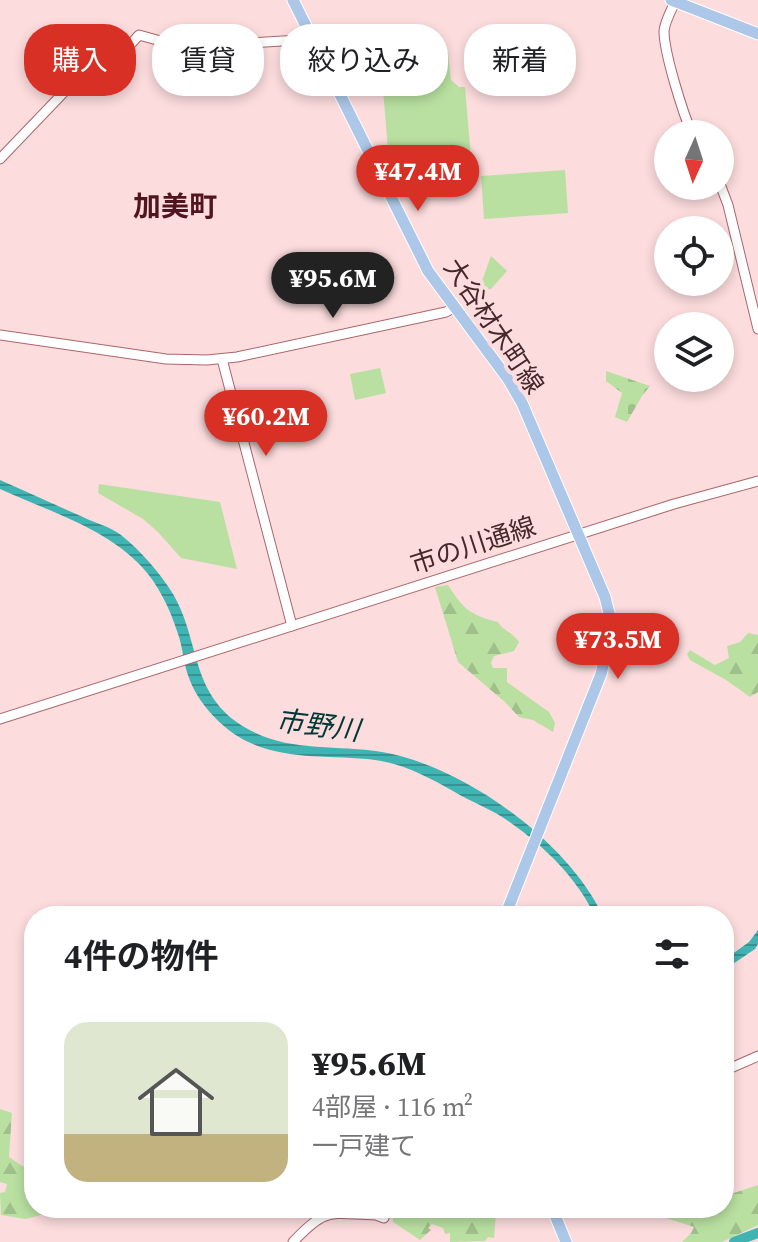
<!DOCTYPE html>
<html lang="ja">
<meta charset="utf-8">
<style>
:root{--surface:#fff;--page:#f2f2f2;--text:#202124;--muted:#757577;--accent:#d93025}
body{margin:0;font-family:"Source Serif 4","Noto Sans JP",serif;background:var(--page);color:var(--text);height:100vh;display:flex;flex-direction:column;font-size:30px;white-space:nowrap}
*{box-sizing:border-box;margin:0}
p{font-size:26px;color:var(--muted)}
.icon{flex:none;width:44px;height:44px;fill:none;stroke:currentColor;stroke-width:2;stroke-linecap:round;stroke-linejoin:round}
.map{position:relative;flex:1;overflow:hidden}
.side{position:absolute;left:24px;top:906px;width:710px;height:312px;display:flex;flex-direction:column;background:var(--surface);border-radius:32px;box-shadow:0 4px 12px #0003}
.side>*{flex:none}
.top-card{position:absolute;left:24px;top:24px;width:710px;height:72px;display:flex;gap:16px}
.needle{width:52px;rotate:183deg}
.buttons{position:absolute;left:654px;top:120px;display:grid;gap:16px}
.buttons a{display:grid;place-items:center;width:80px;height:80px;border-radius:50%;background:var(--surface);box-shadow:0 4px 12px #0003;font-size:40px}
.price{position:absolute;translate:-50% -68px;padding:0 18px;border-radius:28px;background:var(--accent);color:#fff;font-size:26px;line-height:52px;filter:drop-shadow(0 2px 4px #0008)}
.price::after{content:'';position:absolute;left:50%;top:48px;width:24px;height:18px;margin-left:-12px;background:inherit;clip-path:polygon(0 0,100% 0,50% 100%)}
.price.current{background:#222;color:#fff}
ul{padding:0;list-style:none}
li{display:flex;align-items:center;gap:24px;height:200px;padding:0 40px}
li span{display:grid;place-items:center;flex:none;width:224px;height:160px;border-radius:24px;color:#555}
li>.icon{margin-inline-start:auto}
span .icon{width:96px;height:96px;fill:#fffc;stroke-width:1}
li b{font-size:34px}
h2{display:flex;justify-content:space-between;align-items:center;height:96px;padding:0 40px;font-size:34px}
.pill{padding:0 28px;border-radius:32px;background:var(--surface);box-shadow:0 4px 12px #0003;font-size:28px;line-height:72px}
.pill.current{background:var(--accent);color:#fff}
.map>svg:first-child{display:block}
.green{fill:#b9e0a1}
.forest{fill:url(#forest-firs)}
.cemetery{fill:url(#cemetery-stones)}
.water{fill:url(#water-rules)}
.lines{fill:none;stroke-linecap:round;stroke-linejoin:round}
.river{stroke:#40b4b3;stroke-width:10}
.minor-casing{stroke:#aa666c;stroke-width:11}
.major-casing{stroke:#fff;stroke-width:13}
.minor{stroke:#fff;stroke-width:9}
.major{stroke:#acc7e7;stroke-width:11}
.labels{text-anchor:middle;stroke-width:8;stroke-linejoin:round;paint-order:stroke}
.street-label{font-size:26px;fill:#45282a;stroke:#fcdcdd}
.neighbourhood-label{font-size:28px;font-weight:bold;fill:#50151f;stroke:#fcdcdd}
.water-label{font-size:28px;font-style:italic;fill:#003837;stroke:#fcdcdd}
</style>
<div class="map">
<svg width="758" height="1242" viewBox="0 0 758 1242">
<defs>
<pattern id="forest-firs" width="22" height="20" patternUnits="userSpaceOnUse" patternTransform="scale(2)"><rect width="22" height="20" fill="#b9e0a1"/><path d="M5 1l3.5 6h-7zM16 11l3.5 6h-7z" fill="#a0c08b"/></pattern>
<pattern id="cemetery-stones" width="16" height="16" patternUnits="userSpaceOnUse" patternTransform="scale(2)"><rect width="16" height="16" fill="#b9e0a1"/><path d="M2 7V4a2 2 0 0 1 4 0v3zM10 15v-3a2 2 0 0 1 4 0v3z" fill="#a0c08b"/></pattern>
<pattern id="water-rules" width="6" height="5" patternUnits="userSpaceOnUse" patternTransform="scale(2)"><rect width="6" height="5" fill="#40b4b3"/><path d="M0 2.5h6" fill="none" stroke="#379292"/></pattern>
</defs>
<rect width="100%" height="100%" fill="#fcdcdd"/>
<g class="green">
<polygon points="431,39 432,44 436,44 437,52 448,52 451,80 459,87 465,87 472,170 446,172 446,180 399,185 390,174 379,41"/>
<polygon points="565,170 568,213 484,219 481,176"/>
<polygon points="491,256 507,271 491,289 478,292"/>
<polygon points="380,368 386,393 355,400 350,374"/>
<polygon points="99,484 220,502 237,569 181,558 158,532 143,519 98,493"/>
</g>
<g class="forest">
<path d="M448 585C464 610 470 615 498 622 503 631 514 633 519 642L514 651 494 656 491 663 493 668H507V682L549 712 555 723 553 732 533 720 519 717 506 703 458 662 435 587Z"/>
<polygon points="748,633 758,635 758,692 750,697 726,680 690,660 687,654 690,650 715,665 729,658 727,646 740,642"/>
<polygon points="0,1109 12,1113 9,1157 22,1166 34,1168 34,1208 46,1208 45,1214 25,1219 1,1215 0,1193 5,1192 7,1184 0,1182"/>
<polygon points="758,1185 758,1225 722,1242 682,1242 691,1233 694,1227 663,1217 660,1208 724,1208 724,1190 731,1194"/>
<polygon points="396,1208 427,1208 437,1217 455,1218 492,1208 496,1213 494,1238 488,1237 485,1241 450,1242 450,1233 445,1234 443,1228 432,1224 428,1228 431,1230 420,1240 393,1222 392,1213"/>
</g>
<polygon class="cemetery" points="606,371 650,386 642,396 627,422 615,417 622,393 606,381"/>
<g class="water">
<path d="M0 480C28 492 55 505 83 517 95 523 111 527 121 535 140 550 160 573 173 594 201 641 189 695 246 728 290 753 334 744 382 752 463 766 567 840 603 916H595C576 877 546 848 511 823 494 810 471 802 453 791 428 777 404 764 375 760 328 754 281 762 239 737 218 724 197 701 189 678 183 663 183 646 177 631 170 609 158 584 142 567 106 528 48 511 0 489Z"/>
<polygon points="758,930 758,944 755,949 724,970 724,960 749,942"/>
</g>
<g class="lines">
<polyline class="river" points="734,1242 758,1233"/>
<defs>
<g id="minor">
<path d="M675 2C671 11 665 21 664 31 664 53 683 113 692 134"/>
<polyline points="0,159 90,65 119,57 139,35 200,52 212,52 249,43 314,39"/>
<polyline points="720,184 728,205 758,329"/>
<polyline points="0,335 166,359 207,360 237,357 446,312 453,308"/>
<polyline points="222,359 292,626"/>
<polyline points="0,719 674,504 758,481"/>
<polyline points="724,1071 758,1056"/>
<path d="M293 1242C327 1206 329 1214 376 1215L384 1218"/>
</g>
<g id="major">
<polyline points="293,0 428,271 508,379 522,403 605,597 609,613 610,636 601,674 505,916"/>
<polyline points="671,0 758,34"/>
<polyline points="552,1208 566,1242"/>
</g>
</defs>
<use href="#minor" class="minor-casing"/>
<use href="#major" class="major-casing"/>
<use href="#minor" class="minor"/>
<use href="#major" class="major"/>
</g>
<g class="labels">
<g class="street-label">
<text transform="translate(494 326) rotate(56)" y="9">大谷材木町線</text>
<text transform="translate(473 545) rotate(-18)" y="9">市の川通線</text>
</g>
<g class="neighbourhood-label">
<text x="175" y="216">加美町</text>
</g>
<g class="water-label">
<text transform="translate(318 725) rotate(7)" y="10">市野川</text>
</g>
</g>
</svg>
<div class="buttons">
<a><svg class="needle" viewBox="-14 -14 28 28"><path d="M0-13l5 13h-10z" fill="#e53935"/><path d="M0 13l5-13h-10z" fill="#757577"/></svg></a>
<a><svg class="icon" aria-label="locate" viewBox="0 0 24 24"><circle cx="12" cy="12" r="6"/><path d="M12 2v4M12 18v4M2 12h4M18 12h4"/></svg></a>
<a><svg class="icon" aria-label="layers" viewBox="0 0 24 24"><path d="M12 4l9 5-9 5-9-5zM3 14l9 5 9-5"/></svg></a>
</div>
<b class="price" style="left:418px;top:213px">¥47.4M</b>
<b class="price current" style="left:333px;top:320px">¥95.6M</b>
<b class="price" style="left:266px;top:458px">¥60.2M</b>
<b class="price" style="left:618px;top:681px">¥73.5M</b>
<div class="top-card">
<a class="pill current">購入</a>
<a class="pill">賃貸</a>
<a class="pill">絞り込み</a>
<a class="pill">新着</a>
</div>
<section class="side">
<h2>4件の物件<svg class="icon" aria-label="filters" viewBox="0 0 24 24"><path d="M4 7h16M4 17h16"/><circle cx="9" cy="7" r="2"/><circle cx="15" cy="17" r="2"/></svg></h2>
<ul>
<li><span style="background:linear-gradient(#dfe7d0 70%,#c2b280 0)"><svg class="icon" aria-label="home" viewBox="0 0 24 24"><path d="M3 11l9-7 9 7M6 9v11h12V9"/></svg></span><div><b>¥95.6M</b><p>4部屋 · 116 m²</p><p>一戸建て</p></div></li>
</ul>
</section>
</div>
